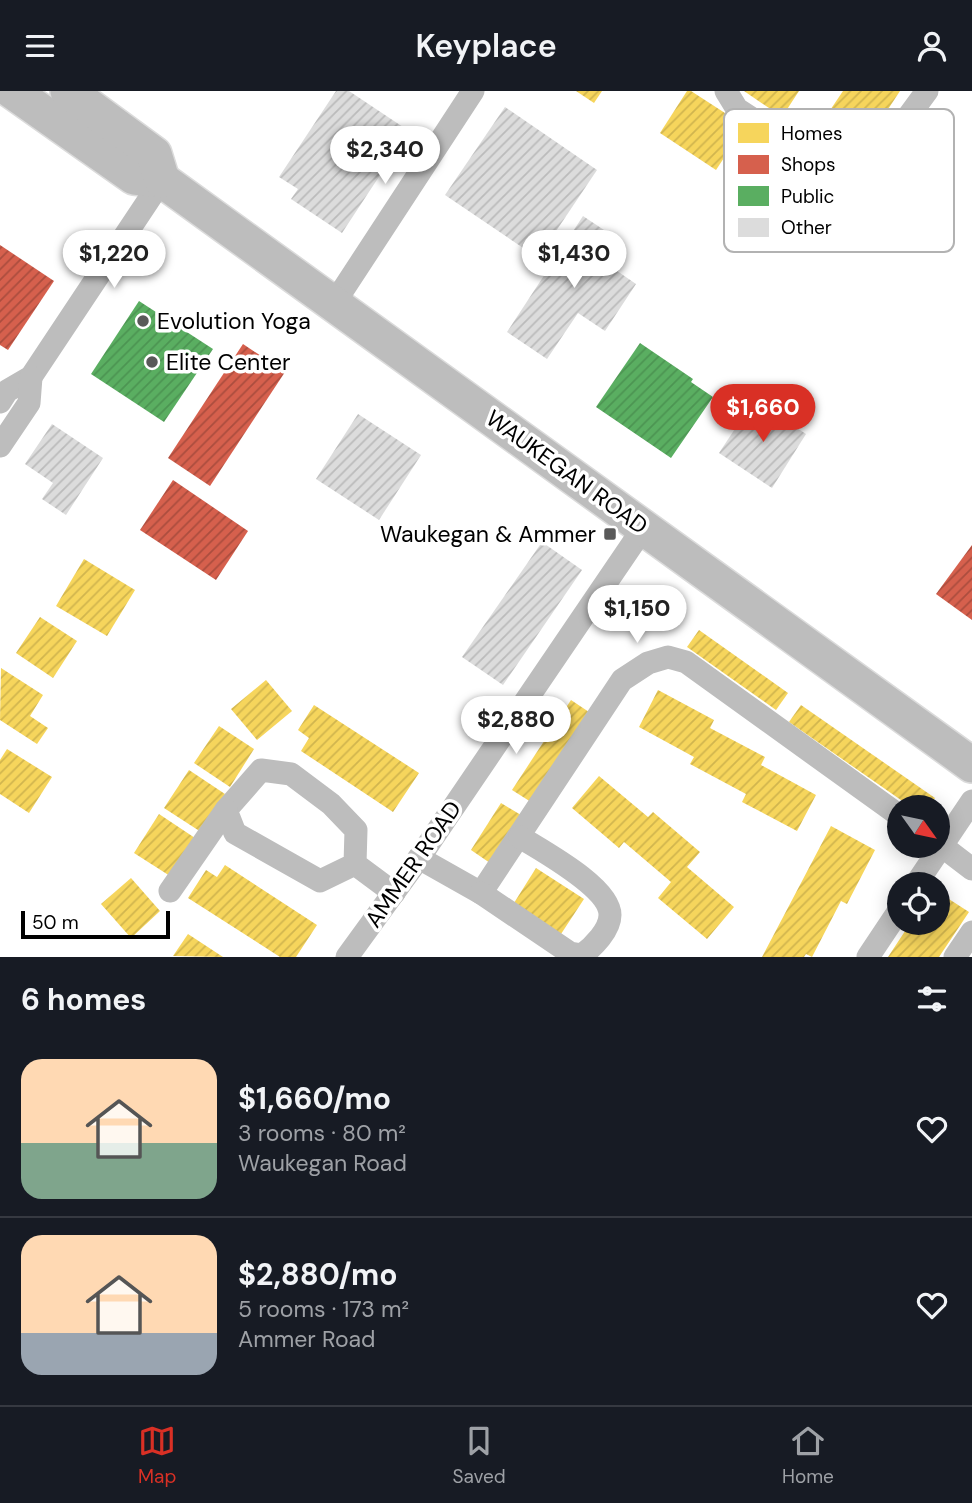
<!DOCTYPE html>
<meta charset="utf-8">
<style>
:root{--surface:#171b24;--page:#20242c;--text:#f1f3f6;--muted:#9ea1a6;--line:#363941;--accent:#d93025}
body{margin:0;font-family:"DM Sans",sans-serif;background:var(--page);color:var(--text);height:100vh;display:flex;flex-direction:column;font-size:26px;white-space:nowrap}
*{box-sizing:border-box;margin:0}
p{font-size:23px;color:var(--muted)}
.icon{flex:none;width:38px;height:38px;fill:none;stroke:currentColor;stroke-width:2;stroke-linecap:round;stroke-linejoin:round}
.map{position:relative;height:866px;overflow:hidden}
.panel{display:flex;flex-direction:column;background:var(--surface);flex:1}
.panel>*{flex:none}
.needle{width:46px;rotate:123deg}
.controls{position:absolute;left:887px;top:704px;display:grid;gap:14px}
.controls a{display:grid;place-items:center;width:63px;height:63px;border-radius:50%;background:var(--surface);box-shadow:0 4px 18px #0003;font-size:35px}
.scale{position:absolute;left:21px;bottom:18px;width:149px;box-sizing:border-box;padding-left:7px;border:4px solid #000;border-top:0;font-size:19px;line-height:24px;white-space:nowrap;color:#000;-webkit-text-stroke:5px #fff;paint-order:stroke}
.price{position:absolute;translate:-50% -60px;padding:0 16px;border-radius:24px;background:#fff;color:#222;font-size:23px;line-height:46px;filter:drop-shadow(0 2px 4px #0008)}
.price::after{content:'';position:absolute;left:50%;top:42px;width:21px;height:16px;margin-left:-10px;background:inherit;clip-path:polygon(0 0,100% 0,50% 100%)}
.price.on{background:var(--accent);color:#fff}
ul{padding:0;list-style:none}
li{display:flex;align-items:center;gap:21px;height:175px;padding:0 21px}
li+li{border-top:2px solid var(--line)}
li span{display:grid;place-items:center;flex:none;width:196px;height:140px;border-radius:21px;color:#555}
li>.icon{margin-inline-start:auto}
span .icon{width:84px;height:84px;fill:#fffc;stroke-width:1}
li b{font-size:30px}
h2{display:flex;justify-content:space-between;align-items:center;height:84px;padding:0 21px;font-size:30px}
header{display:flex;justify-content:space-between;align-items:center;height:91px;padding:0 21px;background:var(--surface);font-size:32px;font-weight:600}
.dock{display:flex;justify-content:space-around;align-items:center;height:98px;border-top:2px solid var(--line);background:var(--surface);font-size:19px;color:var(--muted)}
.dock a{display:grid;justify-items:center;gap:4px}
.dock .on{color:var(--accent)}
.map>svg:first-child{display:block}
.homes{fill:url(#homes-hatch)}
.shops{fill:url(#shops-hatch)}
.public{fill:url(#public-hatch)}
.building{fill:url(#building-hatch)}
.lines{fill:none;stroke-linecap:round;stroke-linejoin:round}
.primary-casing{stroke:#dbdbdb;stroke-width:38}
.minor{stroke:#bdbdbd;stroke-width:23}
.primary{stroke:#bdbdbd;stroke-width:35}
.poi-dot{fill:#595959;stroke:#fff;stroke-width:2.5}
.labels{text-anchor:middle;stroke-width:7;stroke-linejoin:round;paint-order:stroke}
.poi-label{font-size:23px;fill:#000;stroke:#fff;text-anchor:start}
.street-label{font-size:23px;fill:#000;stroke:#fff}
.key{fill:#fff;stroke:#b2b2b2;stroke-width:2}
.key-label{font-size:19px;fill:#000}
</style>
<header><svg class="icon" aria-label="menu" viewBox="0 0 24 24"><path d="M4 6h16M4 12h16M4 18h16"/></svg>Keyplace<svg class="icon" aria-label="person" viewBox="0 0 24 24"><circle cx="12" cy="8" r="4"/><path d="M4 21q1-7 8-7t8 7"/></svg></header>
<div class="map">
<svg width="972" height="866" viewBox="0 0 972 866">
<defs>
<pattern id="homes-hatch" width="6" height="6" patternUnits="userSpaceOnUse" patternTransform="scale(1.75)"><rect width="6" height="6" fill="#f6d55c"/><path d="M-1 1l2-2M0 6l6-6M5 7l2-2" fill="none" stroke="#d1b54e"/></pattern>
<pattern id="shops-hatch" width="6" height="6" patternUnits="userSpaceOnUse" patternTransform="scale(1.75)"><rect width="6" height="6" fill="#d6604d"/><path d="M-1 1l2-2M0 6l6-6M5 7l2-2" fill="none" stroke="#ab4d3e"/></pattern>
<pattern id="public-hatch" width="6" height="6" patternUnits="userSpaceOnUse" patternTransform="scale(1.75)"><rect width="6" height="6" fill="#5aae61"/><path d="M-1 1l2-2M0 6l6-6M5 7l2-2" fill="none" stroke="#4c9452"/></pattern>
<pattern id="building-hatch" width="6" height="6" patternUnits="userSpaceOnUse" patternTransform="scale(1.75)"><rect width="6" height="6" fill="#dcdcdc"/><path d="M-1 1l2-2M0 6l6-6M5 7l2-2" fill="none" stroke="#bbb"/></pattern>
</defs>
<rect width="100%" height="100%" fill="#fff"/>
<g class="homes">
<polygon points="576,0 602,0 594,12"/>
<polygon points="687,0 691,0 745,35 716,79 660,42"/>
<polygon points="744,0 799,0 782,26"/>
<polygon points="843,0 900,0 852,73 812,46"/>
<polygon points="84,468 135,499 107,545 56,515"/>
<polygon points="40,526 77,550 53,587 16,562"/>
<polygon points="699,539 788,602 776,619 687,556"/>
<polygon points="1,577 43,604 30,625 48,637 37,653 0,629"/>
<polygon points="266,589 292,620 257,649 231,618"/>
<polygon points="658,599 714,629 710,637 765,666 761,674 816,704 797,740 742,711 746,703 690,673 694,666 639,636"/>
<polygon points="571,609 589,621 531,711 512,699"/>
<polygon points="314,614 419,682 393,721 301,660 309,647 298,639"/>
<polygon points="801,614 935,707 929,716 911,716 789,631"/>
<polygon points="219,635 254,658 230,696 194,672"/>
<polygon points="7,658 52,686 29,722 0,703 0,669"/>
<polygon points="189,679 225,703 201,741 164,717"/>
<polygon points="599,685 648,726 653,721 700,761 687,776 734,816 707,848 658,807 671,791 624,751 619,757 572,717"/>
<polygon points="501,712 521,724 490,772 471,759"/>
<polygon points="159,723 195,747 170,785 134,762"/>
<polygon points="831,735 875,759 847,813 841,810 812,866 806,863 804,866 762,866"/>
<polygon points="225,774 317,834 296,866 280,866 188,807 206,779 217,786"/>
<polygon points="536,777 584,808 561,843 514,812"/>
<polygon points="131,787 160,820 131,847 101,813"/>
<polygon points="938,801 969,821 939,866 888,866 911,831 938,831"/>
<polygon points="188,843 223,866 173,865"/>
</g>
<g class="shops">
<polygon points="0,154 54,190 8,259 0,254"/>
<polygon points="243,253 285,281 210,395 168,367"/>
<polygon points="173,389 248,440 216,489 140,439"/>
<polygon points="972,454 972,529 936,503"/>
</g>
<g class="public">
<polygon points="139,210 213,258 164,331 91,283"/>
<polygon points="640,252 693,288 691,291 713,306 671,367 596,316"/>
</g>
<g class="building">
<polygon points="336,0 349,0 409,40 342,142 291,108 298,98 279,86"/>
<polygon points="505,16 597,79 538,167 445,104"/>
<polygon points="583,125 622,151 607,173 636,193 605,240 578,222 547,268 507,241"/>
<polygon points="754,309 806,343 772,397 719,362"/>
<polygon points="358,323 421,364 379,429 316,388"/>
<polygon points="52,333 103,367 66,424 42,408 53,392 25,373"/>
<polygon points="542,451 582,479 503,594 462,566"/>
</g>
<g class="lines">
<defs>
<g id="primary">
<polyline points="12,0 134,86 162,89 972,674"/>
<polyline points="68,0 154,63 162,89"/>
</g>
</defs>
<use href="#primary" class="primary-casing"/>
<g class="minor">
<polyline points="726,0 737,18 842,86 859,84 869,79 927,0"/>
<polyline points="333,214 473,0"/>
<polyline points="0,311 7,300 31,286 162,89"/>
<polyline points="0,355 29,312 31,286"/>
<polyline points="938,752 972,778"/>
<polyline points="419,767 481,802 622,589 648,572 668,566 686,571 900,725"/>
<polyline points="355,773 356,739 331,713 291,683 261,679 226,719 235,742 320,790 355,773 394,802"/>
<polyline points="916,793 972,710"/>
<polyline points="170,800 226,719"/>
<path d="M481 802 570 862 582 864C593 856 610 839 610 824 610 796 542 760 520 746"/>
<polyline points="347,866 419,767 644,436"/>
<polyline points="868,866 900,818"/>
<polyline points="955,866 972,841"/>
</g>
<use href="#primary" class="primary"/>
</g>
<g class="poi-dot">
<circle cx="143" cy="230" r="7"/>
<circle cx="152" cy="271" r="7"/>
<rect x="603" y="436" width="14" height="14" rx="3.5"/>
</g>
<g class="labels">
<g class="poi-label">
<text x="157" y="238">Evolution Yoga</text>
<text x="166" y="279">Elite Center</text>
<text x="596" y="451" text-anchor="end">Waukegan &amp; Ammer</text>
</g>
<g class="street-label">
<text transform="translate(567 381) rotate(36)" y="8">WAUKEGAN ROAD</text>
<text transform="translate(413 773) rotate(-55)" y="8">AMMER ROAD</text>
</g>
</g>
<rect x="724" y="18" width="230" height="143" rx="10" class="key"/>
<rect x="738" y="32" width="31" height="20" fill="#f6d55c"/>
<rect x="738" y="64" width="31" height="19" fill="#d6604d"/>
<rect x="738" y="95" width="31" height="20" fill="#5aae61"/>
<rect x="738" y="127" width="31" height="19" fill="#dcdcdc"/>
<g class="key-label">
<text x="781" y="49">Homes</text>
<text x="781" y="80">Shops</text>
<text x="781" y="112">Public</text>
<text x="781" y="143">Other</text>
</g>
</svg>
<div class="controls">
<a><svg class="needle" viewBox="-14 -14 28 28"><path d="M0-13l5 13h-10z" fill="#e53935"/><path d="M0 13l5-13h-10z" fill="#9ea1a6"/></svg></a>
<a><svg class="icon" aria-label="locate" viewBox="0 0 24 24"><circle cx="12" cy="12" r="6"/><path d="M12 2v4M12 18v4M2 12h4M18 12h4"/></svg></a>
</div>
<div class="scale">50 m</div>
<b class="price" style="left:385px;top:95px">$2,340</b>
<b class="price" style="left:114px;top:199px">$1,220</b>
<b class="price" style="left:574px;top:199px">$1,430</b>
<b class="price on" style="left:763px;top:353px">$1,660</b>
<b class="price" style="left:637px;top:554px">$1,150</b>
<b class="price" style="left:516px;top:665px">$2,880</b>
</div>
<section class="panel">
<h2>6 homes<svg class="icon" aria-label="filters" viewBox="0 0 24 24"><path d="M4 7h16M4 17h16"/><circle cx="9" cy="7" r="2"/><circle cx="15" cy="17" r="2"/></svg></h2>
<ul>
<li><span style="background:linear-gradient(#ffd9b3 60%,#7fa58c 0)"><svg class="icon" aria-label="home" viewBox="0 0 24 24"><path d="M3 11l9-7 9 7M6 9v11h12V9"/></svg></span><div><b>$1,660/mo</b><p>3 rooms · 80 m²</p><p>Waukegan Road</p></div><svg class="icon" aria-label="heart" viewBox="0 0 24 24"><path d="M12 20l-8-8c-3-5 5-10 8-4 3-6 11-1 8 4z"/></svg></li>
<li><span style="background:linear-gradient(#ffd9b3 70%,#9aa5b1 0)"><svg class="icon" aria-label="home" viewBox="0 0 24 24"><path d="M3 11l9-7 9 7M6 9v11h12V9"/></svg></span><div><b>$2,880/mo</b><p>5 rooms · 173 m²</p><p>Ammer Road</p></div><svg class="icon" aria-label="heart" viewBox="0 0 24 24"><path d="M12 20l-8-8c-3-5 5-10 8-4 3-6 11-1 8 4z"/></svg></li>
</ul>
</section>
<nav class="dock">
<a class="on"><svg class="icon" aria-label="map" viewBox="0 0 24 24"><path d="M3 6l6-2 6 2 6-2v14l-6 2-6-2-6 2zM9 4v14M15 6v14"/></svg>Map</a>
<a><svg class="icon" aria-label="saved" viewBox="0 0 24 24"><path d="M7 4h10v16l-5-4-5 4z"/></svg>Saved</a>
<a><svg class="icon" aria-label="home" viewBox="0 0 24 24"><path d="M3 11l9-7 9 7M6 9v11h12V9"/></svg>Home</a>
</nav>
